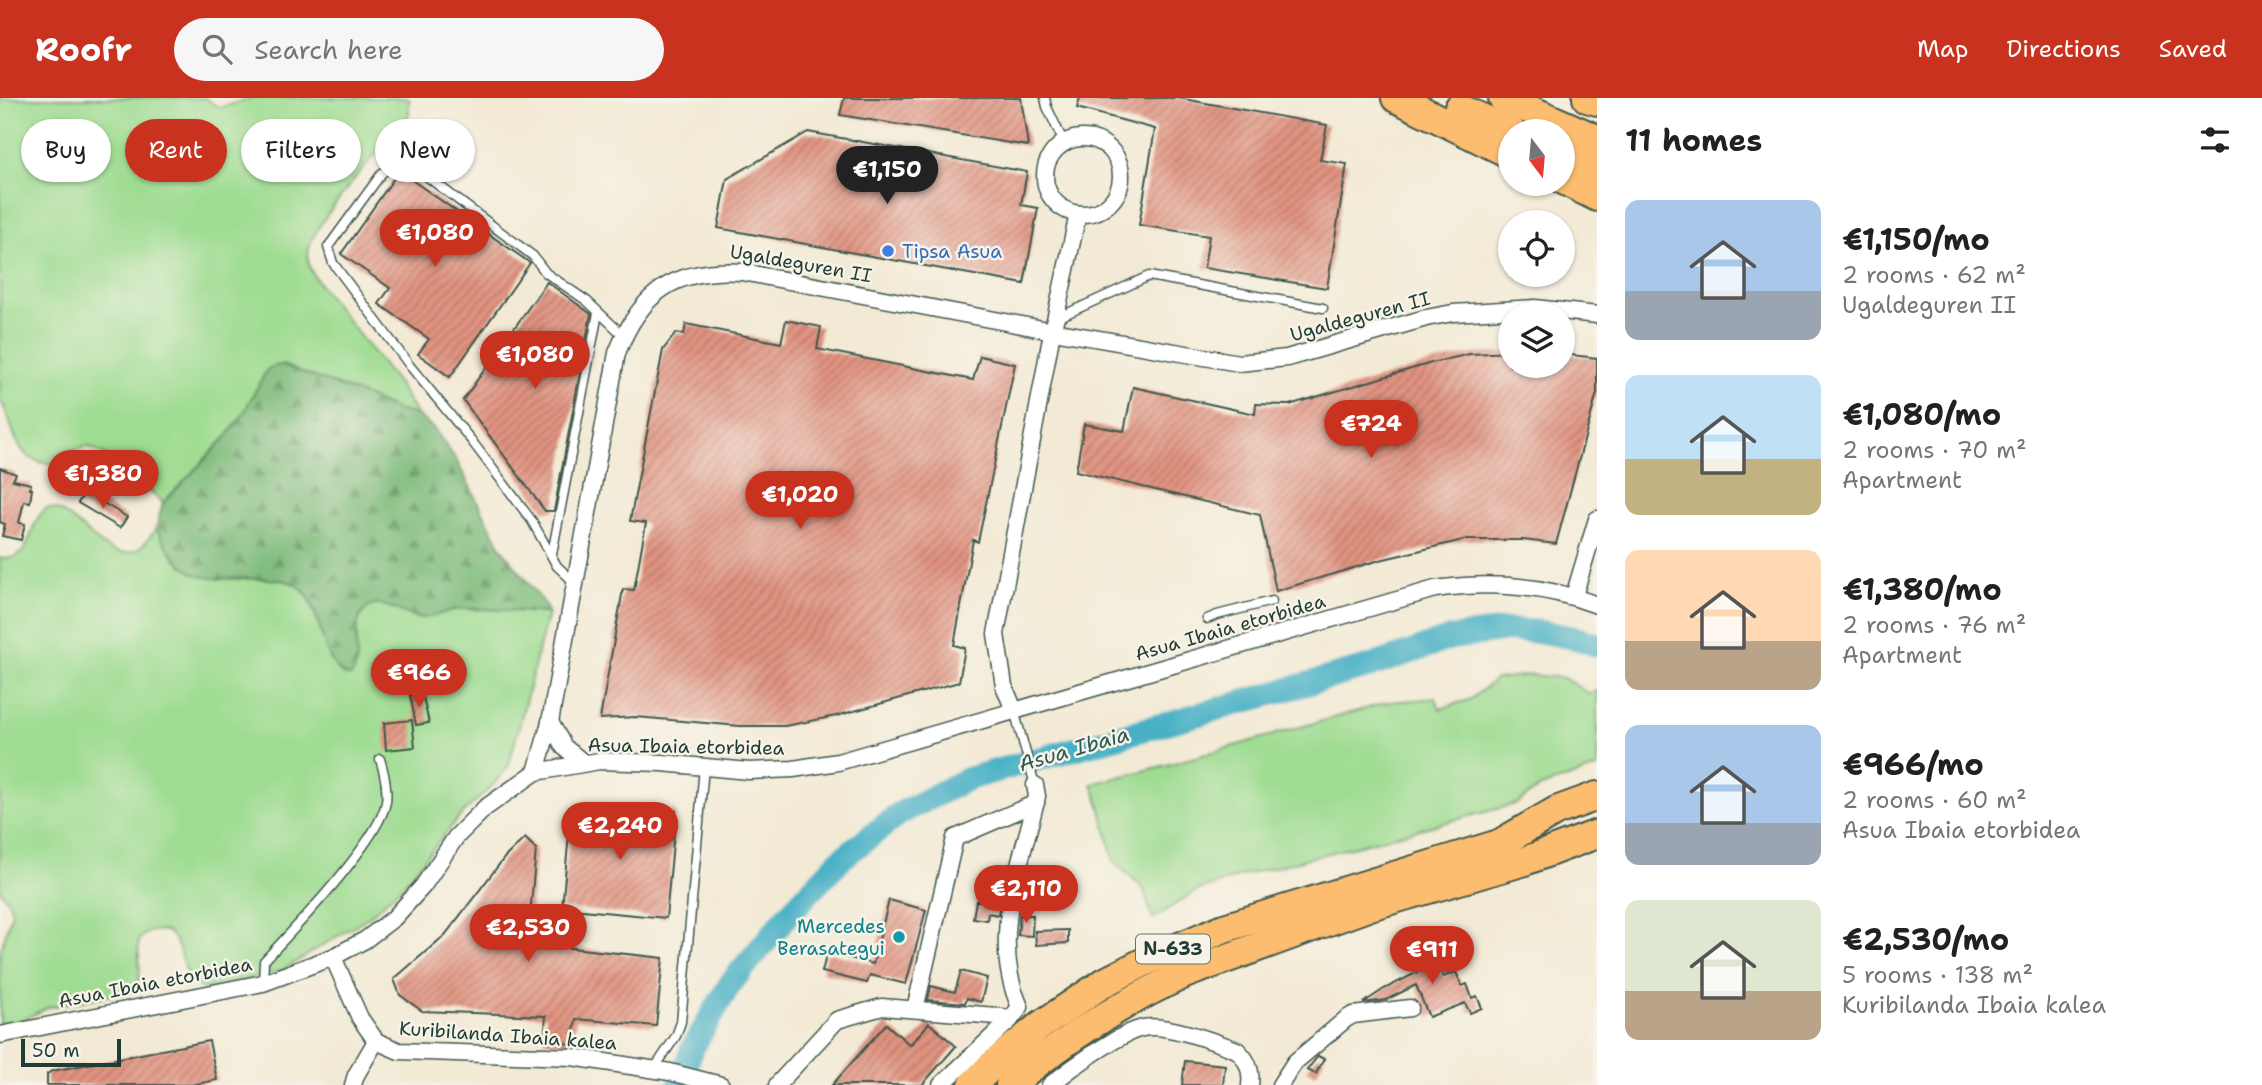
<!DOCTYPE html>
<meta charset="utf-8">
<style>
:root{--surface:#fff;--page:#f6f6f6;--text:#202124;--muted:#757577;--accent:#c8321e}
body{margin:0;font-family:"Shantell Sans",sans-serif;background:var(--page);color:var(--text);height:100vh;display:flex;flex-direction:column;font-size:26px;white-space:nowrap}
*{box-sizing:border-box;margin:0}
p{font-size:23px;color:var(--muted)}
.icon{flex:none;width:38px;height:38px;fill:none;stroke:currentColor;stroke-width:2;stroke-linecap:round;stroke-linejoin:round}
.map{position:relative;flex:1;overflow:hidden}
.panel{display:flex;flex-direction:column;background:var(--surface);width:665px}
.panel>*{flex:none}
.top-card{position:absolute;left:21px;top:21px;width:665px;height:63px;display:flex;gap:14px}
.needle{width:46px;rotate:164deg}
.fabs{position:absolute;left:1498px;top:21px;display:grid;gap:14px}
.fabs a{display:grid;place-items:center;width:77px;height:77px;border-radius:50%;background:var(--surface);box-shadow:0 2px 5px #0004;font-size:35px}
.scale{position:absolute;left:21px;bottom:18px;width:100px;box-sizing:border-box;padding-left:7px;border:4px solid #1f3d34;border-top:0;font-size:19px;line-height:24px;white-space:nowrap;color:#1f3d34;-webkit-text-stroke:5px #f7f3e8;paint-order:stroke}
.price{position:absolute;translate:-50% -60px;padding:0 16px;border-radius:24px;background:var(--accent);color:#fff;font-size:23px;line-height:46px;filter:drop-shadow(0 2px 4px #0008)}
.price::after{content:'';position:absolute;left:50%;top:42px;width:21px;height:16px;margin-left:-10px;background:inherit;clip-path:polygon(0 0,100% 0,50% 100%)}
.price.active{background:#222;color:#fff}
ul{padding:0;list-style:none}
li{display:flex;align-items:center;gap:21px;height:175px;padding:0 28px}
li span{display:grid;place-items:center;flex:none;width:196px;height:140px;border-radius:14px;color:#555}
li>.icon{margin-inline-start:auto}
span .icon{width:84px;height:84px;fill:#fffc;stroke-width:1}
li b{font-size:30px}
h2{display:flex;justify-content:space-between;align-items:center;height:84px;padding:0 28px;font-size:30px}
.pill{padding:0 24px;border-radius:32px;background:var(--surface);box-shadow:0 2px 5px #0004;font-size:24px;line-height:63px}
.pill.active{background:var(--accent);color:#fff}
header{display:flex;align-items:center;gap:42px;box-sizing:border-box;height:98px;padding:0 35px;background:var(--accent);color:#fff}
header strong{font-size:33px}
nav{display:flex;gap:38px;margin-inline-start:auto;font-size:24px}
.search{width:490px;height:63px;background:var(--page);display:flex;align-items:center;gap:18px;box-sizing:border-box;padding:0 24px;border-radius:38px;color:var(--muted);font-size:26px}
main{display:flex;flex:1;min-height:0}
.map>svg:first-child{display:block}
.green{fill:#9edc91;stroke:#5e8c62;stroke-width:2}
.forest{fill:url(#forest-firs);stroke:#4e7c58;stroke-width:2}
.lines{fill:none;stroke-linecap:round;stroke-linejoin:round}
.river{stroke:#48b1c6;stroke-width:24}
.building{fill:url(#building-hatch)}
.service-casing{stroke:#3f574c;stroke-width:11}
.minor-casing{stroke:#3f574c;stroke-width:19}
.motorway-casing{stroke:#3f574c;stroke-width:32}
.service{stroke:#fff;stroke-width:8}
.minor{stroke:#fff;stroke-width:16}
.motorway{stroke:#fcbd6f;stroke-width:28}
.shop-dot{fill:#3f7fe0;stroke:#f7f3e8;stroke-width:2.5}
.culture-dot{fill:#0f9aa8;stroke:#f7f3e8;stroke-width:2.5}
.labels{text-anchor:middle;stroke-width:5;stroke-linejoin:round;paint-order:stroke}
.shield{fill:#f7f3e8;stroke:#60746a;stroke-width:2}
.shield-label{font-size:18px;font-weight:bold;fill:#1f3d34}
.shop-label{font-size:19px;fill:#366cbe;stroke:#f7f3e8;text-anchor:start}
.street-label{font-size:19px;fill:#1f3d34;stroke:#f7f3e8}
.culture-label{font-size:19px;fill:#0d838f;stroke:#f7f3e8;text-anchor:end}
.water-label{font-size:21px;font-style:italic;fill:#295a58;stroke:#f7f3e8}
</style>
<header>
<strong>Roofr</strong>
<div class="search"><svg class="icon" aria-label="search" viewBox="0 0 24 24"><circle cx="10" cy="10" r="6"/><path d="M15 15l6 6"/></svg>Search here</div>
<nav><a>Map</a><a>Directions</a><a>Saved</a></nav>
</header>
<main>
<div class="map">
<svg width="1597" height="987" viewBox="0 0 1597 987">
<defs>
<pattern id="forest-firs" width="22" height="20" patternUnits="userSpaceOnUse" patternTransform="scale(1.75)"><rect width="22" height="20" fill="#7ebc7b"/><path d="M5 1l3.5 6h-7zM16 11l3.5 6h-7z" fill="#679a66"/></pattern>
<pattern id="building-hatch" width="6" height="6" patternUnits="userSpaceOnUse" patternTransform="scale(1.75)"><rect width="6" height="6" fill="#e19380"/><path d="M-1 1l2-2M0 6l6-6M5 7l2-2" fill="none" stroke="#b6796a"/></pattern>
</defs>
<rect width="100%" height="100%" fill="#f7f3e8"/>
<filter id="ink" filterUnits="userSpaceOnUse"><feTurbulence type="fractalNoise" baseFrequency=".0143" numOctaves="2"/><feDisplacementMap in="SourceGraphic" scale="14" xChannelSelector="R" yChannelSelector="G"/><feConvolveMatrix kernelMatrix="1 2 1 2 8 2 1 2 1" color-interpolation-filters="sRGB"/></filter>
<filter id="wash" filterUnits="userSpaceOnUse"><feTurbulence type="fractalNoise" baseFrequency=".00686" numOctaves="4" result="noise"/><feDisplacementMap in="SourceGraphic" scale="28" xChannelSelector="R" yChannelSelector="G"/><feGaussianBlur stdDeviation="1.57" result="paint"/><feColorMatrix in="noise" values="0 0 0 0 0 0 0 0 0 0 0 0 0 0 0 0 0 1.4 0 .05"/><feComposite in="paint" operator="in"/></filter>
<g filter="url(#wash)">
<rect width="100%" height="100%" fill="#f3ead5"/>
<g class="green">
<path d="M0 0H205L220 10 251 0H409C410 12 408 26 400 36 397 41 392 41 387 45 371 58 318 125 311 144 309 149 308 155 308 160 308 171 316 180 321 189L398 286 417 317 397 312 335 286 264 277 243 316 228 337 163 405C149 393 101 346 84 349 73 351 66 362 56 366 11 366 17 330 0 301Z"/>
<path d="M47 410C75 408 104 471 138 451 146 446 151 437 156 430L175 461 218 481H274L290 484 300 489 309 501 332 561 340 574 350 578C352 574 355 568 356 563 360 547 351 526 365 512 380 497 404 517 420 519 434 521 448 511 462 511 490 510 520 514 548 515L509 667 494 686 461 717 401 789 367 820 281 873 204 891C179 883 186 849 168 834 157 831 146 833 139 842 136 858 146 881 132 893L49 909 10 928 0 925V855L12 814 9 804 0 792V460C36 465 25 425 47 410Z"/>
<polygon points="1530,577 1564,580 1588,595 1597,593 1597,670 1541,689 1516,706 1240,778 1194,794 1153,821 1143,790 1114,764 1100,708 1092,686 1174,665 1389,604 1436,600 1440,611 1471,601 1496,581"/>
</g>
<path class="forest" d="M282 267 364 297 397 312 417 317 435 332 456 362 502 451 544 505 548 515C519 514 489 509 461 511 446 511 433 521 419 520 402 518 378 495 363 514 349 532 364 558 352 577L347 578C317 564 324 508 300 489 292 482 279 482 269 481 205 476 193 496 156 430L163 405 228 337 243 316 267 272 273 268Z"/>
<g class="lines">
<polyline class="river" points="679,987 692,951 730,886 788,817 840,762 899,716 967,681 1371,568 1451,540 1506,532 1543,534 1579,541 1597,547"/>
</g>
<g id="blocks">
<g class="building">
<polygon points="844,0 1021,0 1028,48 840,17"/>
<polygon points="1080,0 1178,0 1327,27 1320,62 1347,66 1327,190 1204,170 1209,138 1139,127 1155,31 1077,10"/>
<polygon points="808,34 1027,74 1021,107 1038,110 1024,186 718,130 727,81"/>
<polygon points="399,73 530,165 450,279 418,256 429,241 379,206 390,190 341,156"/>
<polygon points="547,184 591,216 554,413 545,413 463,302"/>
<polygon points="786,222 821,229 817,251 973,282 980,258 1015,266 978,444 973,442 954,547 965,550 959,584 836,618 785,628 740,628 636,619 600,621 623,491 634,492 646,425 630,423 663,252 676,235 684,236 686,226 781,245"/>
<polygon points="1510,254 1510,268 1563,268 1563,256 1597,260 1597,295 1556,446 1523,442 1463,442 1380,462 1276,493 1260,417 1076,373 1084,326 1124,333 1133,289 1255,316 1256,306 1289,307 1435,264 1470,256"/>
<polygon points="0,370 16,376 13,382 31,386 30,391 32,391 30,404 24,403 19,425 25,426 21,442 2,438 5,426 0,424"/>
<polygon points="85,394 127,419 120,430 78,405"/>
<polygon points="422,595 429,625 416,627 410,597"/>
<polygon points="412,622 415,649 386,652 384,625"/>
<polygon points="610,707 676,713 666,820 562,810 571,715 609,718"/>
<polygon points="525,740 536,751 530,818 566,822 563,849 663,860 656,928 576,921 572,946 544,943 546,918 422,913 400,897 394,881 445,837 505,759"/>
<polygon points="982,788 1002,791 998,817 988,815 987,822 973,820 976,803 980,803"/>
<polygon points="889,802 926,812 906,886 870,877 867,885 822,874 827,854 873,866"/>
<polygon points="1020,817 1033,817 1032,838 1018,837"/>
<polygon points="1068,832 1068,845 1036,847 1035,833"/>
<polygon points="1427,845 1443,879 1456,874 1462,888 1467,886 1472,900 1477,898 1482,910 1470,915 1465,905 1429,919 1416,887 1386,902 1363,905 1384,891 1420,873 1410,852"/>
<polygon points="961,873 987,880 981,904 967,900 965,905 928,902 931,888 955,894"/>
<polygon points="929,925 956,948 922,987 832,987 886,926 910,947"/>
<polygon points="209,943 217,982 191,987 47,987 47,976 52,973"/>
<polygon points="1318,958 1324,961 1316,976 1307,972"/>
<polygon points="1185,963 1225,967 1223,987 1182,987"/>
</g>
</g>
</g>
<g filter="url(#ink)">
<use href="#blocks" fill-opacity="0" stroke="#3f574c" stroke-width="2"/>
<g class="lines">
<defs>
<g id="service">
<polyline points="1045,0 1047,9 1064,45"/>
<polyline points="1055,221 1149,178 1323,210"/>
<polyline points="552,456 598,215"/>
<polyline points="574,484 557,468 532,423 471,342 410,268 333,165 328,149 382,75 396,65 414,69 533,158 546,175 587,203 624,238"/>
<polyline points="1207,521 1217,517 1272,503"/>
<polyline points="1014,612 1035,687"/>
<path d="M263 885 264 863C293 832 380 742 386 704 388 690 384 674 380 661"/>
<polyline points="654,971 676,938 681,924 704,669"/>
</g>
<g id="minor">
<circle cx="1083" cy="78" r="38"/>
<polyline points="1574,498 1597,421"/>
<polyline points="1014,612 1004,588 996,536 1050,245 1078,116"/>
<polyline points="550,624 564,649 584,665"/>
<path d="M536 674 550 624 617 255C641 193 676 170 742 174L1053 233 1239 265 1287 260 1426 220 1453 215 1535 210 1597 217"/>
<polyline points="333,859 360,920 376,943 356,977 353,987"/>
<polyline points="915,911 955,740 1036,705"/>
<path d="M0 937 263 885 333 859 365 842 394 820 423 788 456 739 485 710 536 674 599 663 662 665 749 673 793 671 838 664 1435 491C1490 483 1544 487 1597 507"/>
<polyline points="376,943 399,953 572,959 670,974 721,987"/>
<polyline points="777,987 837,922 882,909 997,918 1010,922"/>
<path d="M941 987 1010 922 1020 909C988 838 1022 767 1037 698L1035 687"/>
<path d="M1050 987C1070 971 1119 935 1143 930 1164 925 1216 944 1237 952 1248 962 1252 973 1250 987"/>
<polyline points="1280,987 1295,964 1346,921 1353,917 1410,910"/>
</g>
<g id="motorway">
<polyline points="1396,0 1510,56"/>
<polyline points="1503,0 1597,41"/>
<polyline points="1587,0 1597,3"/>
<polyline points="1459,10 1511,33"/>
<polyline points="1563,56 1597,70"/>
<polyline points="1563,82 1597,99"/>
<polyline points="973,987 990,969 1041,927 1105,884 1144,864 1224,830 1499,746 1556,713 1597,698"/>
<path d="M1010 987C1065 941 1122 904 1187 875L1370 808 1522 764 1597 736"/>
</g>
</defs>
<use href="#service" class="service-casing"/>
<use href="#minor" class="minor-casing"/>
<use href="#motorway" class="motorway-casing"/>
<use href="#service" class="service"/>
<use href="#minor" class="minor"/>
<use href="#motorway" class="motorway"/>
</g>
</g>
<circle class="shop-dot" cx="888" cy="153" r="7"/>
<circle class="culture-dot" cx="899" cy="839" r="7"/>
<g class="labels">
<rect class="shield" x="1136" y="836.5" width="74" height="29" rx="5"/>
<g class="shield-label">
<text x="1173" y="857">N-633</text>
</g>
<g class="shop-label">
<text x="902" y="160">Tipsa Asua</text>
</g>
<g class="street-label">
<text transform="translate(801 165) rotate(10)" y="7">Ugaldeguren II</text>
<text transform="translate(1360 218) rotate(-15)" y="7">Ugaldeguren II</text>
<text transform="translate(1230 529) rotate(-16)" y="7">Asua Ibaia etorbidea</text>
<text transform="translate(686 648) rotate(1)" y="7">Asua Ibaia etorbidea</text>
<text transform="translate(155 884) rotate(-11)" y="7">Asua Ibaia etorbidea</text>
<text transform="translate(508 937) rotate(4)" y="7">Kuribilanda Ibaia kalea</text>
</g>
<g class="culture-label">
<text x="885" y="835">Mercedes<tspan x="885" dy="22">Berasategui</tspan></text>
</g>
<g class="water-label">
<text transform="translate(1074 651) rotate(-16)" y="7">Asua Ibaia</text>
</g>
</g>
</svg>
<div class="fabs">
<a><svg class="needle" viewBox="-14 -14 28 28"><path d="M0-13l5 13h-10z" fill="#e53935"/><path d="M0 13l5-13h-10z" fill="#757577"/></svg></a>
<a><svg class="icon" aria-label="locate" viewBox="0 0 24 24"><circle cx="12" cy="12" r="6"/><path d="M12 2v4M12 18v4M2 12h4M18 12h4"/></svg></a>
<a><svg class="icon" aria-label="layers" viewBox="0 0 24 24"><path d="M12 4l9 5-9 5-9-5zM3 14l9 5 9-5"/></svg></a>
</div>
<div class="scale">50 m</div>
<b class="price active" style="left:887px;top:108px">€1,150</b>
<b class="price" style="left:435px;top:171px">€1,080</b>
<b class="price" style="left:535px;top:293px">€1,080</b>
<b class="price" style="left:1371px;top:362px">€724</b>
<b class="price" style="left:103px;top:412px">€1,380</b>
<b class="price" style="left:800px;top:433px">€1,020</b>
<b class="price" style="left:419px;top:611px">€966</b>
<b class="price" style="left:620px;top:764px">€2,240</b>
<b class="price" style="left:1026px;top:827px">€2,110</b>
<b class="price" style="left:528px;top:866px">€2,530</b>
<b class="price" style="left:1432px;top:888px">€911</b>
<div class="top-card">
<a class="pill">Buy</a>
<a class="pill active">Rent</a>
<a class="pill">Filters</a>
<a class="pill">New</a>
</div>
</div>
<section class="panel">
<h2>11 homes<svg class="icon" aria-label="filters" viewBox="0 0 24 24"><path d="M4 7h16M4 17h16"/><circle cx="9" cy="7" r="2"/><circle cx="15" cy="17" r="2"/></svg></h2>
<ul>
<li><span style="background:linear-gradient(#a9c7e8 65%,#9aa5b1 0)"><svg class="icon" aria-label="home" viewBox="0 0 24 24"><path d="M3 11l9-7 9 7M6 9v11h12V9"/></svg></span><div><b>€1,150/mo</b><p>2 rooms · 62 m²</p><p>Ugaldeguren II</p></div></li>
<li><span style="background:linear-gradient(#bfe0f5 60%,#c2b280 0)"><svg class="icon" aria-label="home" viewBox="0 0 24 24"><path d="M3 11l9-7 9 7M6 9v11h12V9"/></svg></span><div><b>€1,080/mo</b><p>2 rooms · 70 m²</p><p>Apartment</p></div></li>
<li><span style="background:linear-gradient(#ffd9b3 65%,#b9a48a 0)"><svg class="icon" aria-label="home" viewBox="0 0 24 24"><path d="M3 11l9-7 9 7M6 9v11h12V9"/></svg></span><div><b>€1,380/mo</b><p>2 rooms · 76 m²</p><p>Apartment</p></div></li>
<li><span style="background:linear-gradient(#a9c7e8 70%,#9aa5b1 0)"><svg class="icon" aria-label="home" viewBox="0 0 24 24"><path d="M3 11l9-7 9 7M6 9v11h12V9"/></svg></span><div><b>€966/mo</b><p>2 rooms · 60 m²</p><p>Asua Ibaia etorbidea</p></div></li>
<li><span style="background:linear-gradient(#dfe7d0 65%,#b9a48a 0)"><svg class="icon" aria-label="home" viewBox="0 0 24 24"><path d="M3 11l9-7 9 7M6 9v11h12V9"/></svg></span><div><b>€2,530/mo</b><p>5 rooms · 138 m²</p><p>Kuribilanda Ibaia kalea</p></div></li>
</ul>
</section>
</main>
